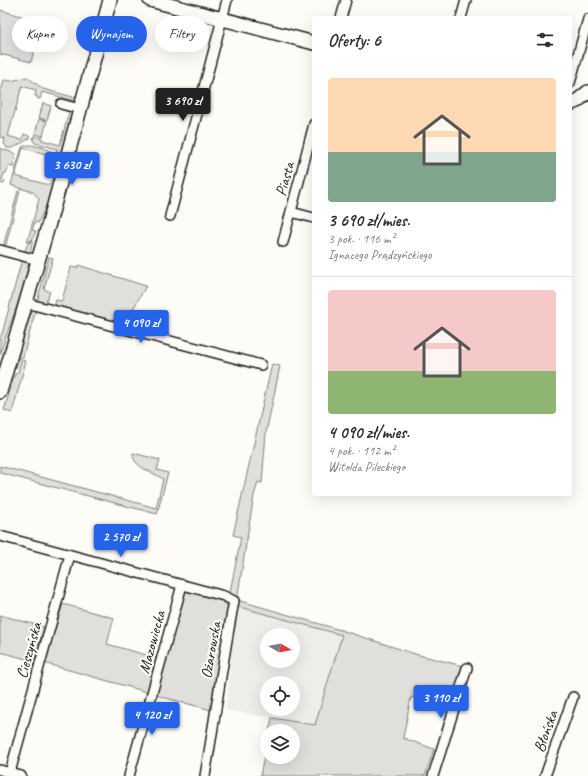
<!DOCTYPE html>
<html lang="pl">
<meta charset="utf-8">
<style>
:root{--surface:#fff;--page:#f2f2f3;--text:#2b2b33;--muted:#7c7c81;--line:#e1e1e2;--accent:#2563eb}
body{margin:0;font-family:Caveat,sans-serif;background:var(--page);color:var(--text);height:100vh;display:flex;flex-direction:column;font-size:15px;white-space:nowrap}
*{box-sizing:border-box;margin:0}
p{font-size:13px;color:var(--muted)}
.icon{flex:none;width:22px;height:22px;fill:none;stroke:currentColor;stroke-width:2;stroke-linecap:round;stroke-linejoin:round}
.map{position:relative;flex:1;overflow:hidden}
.side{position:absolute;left:312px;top:16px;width:260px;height:480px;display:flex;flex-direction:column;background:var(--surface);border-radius:4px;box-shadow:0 4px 16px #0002}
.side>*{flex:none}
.banner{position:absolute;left:12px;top:16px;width:240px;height:36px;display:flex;gap:8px}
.needle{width:26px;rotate:99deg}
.tools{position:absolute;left:260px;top:628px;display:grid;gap:8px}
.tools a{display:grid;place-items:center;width:40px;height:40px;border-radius:50%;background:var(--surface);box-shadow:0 4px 16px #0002;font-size:20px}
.price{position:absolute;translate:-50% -34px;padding:0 9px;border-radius:4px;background:var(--accent);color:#fff;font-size:13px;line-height:26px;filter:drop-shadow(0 1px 2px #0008)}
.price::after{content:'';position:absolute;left:50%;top:24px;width:12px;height:9px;margin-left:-6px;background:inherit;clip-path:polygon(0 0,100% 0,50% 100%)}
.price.on{background:#222;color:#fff}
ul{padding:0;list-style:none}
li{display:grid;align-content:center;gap:8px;height:212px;padding:0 16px}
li+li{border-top:1px solid var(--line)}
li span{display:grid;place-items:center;height:124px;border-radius:4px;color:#555}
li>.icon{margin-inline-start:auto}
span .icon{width:72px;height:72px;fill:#fffc;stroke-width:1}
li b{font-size:17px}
h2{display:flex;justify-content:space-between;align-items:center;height:48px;padding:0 16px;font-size:17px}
.chip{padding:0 14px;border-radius:18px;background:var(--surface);box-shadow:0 4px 16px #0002;font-size:14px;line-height:36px}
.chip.on{background:var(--accent);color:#fff}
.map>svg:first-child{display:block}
.built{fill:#eeede9;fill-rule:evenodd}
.green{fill:#e0dfdb;stroke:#7e7e7c}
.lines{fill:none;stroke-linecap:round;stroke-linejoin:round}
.street-casing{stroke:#1c1c1c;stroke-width:12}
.secondary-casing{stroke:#1c1c1c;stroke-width:16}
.street{stroke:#fdfcf7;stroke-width:9}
.secondary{stroke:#fdfcf7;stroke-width:13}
.labels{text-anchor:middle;stroke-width:4;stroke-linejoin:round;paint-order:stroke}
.street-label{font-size:16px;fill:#1c1c1c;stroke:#fdfcf7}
</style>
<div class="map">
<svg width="588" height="776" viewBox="0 0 588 776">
<rect width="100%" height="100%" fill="#fdfcf7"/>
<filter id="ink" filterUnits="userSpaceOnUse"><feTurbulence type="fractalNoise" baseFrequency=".025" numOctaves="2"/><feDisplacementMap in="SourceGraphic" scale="8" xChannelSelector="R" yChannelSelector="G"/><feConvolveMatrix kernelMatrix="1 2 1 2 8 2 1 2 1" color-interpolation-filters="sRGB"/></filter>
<g filter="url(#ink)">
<path class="built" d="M236 606 342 635 315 725 226 710ZM267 635H293V661H267ZM267 683H293V709H267Z"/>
<g class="green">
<polygon points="0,10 42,22 31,62 0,54"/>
<polygon points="27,77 43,89 73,97 77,95 76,101 42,92 40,99 37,98 37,96 35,96 36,90 22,86 8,136 22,140 24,134 29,136 30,138 13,148 7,148 4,143 5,138 0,137 0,95 4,80 11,81"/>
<polygon points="43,103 51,106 47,120 39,118"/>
<path d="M64 108 74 110 61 158 60 159H57L58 157 23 148 15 176 49 185 52 179H54L48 202 38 223 35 222 32 230 36 231 33 238 30 254 25 251 27 245 33 239 27 243 39 199 33 192 13 186 11 185 22 147C30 141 47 150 56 153L57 149 35 143 33 140 34 136 42 138V140L60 145 69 112 63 110Z"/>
<polygon points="39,119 47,121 43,136 35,134"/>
<polygon points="0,148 16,154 13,167 9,166 6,173 4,173 2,180 5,181 4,184 0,183"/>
<polygon points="18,191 20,191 5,248 3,247"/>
<polygon points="49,257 53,258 44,289 50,292 45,304 37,302"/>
<path d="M22 259 29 261C24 294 9 323 0 355V336L2 334Z"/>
<polygon points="78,265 146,286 124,325 54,307 56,300 62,301 71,267 77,268"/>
<polygon points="33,309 36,309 23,357 19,359 16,368 14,370 30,310"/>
<polygon points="21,360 26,361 12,413 4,410 15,374 18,372"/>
<polygon points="272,364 280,366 266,433 262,483 258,482 254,495 237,600 344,631 415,654 463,666 449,710 411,697 403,738 434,749 425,776 260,776 267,742 267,757 293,757 293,731 269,731 272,718 315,725 342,635 236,606 237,601 230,592 241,537 233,535"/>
<path d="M133 453 160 460 157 470 168 473 157 514 0 473V466L156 508 163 479C153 472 132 467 133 453Z"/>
<path d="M188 590C201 593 219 594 228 607L211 710 155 695 183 594Z"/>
<polygon points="63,604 114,618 107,644 157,658 147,692 44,663"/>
<polygon points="0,615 44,627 34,661 0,652"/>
</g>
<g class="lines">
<defs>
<g id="street">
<polyline points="341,18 346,0"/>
<polyline points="461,18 466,0"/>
<polyline points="570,83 588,19"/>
<polyline points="61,104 80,109"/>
<polyline points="291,212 314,218"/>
<polyline points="170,216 227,0"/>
<polyline points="283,242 314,124"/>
<polyline points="0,250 38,260"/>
<polyline points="26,303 261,365"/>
<path d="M0 536 224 596 234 601C223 659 215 718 205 776"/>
<polyline points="0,770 21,776"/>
<polyline points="9,776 70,555"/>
<polyline points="129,776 182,585"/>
<polyline points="433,776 467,668"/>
<polyline points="545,776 573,697"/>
</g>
<g id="secondary">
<polyline points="150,0 314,43"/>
<polyline points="570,104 577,101 588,92"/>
<polyline points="0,392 51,216 110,0"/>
</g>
</defs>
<use href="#street" class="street-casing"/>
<use href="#secondary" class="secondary-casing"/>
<use href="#street" class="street"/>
<use href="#secondary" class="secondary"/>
</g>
</g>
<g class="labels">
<g class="street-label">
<text transform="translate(284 179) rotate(-75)" y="6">Piasta</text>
<text transform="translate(151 642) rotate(-75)" y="6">Mazowiecka</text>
<text transform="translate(28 650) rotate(-74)" y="6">Cieszyńska</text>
<text transform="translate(210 650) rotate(-80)" y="6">Ożarowska</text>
<text transform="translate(545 731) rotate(-70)" y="6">Błońska</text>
</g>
</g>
</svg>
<div class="tools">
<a><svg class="needle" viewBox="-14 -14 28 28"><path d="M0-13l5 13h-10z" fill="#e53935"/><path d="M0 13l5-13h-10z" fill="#7c7c81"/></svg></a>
<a><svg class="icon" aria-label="locate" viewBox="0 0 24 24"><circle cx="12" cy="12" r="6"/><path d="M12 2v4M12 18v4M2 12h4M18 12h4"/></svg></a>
<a><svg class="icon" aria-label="layers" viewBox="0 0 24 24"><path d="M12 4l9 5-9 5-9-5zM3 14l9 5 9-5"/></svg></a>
</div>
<b class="price on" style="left:183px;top:122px">3 690 zł</b>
<b class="price" style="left:72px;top:186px">3 630 zł</b>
<b class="price" style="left:141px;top:344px">4 090 zł</b>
<b class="price" style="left:121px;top:558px">2 570 zł</b>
<b class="price" style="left:441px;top:719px">3 110 zł</b>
<b class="price" style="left:152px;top:736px">4 120 zł</b>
<div class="banner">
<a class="chip">Kupno</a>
<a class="chip on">Wynajem</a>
<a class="chip">Filtry</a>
</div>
<section class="side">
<h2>Oferty: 6<svg class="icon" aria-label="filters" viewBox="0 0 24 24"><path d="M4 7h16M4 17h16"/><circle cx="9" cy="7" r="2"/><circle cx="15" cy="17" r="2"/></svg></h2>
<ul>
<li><span style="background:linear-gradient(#ffd9b3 60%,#7fa58c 0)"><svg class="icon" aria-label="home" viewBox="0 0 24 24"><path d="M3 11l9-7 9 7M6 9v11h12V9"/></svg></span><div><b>3 690 zł/mies.</b><p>3 pok. · 116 m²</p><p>Ignacego Prądzyńskiego</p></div></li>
<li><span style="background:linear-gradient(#f6c9c9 65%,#8fb573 0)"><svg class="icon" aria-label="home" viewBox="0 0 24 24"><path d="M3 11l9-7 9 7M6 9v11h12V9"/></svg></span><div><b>4 090 zł/mies.</b><p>4 pok. · 112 m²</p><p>Witolda Pileckiego</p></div></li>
</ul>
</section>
</div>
